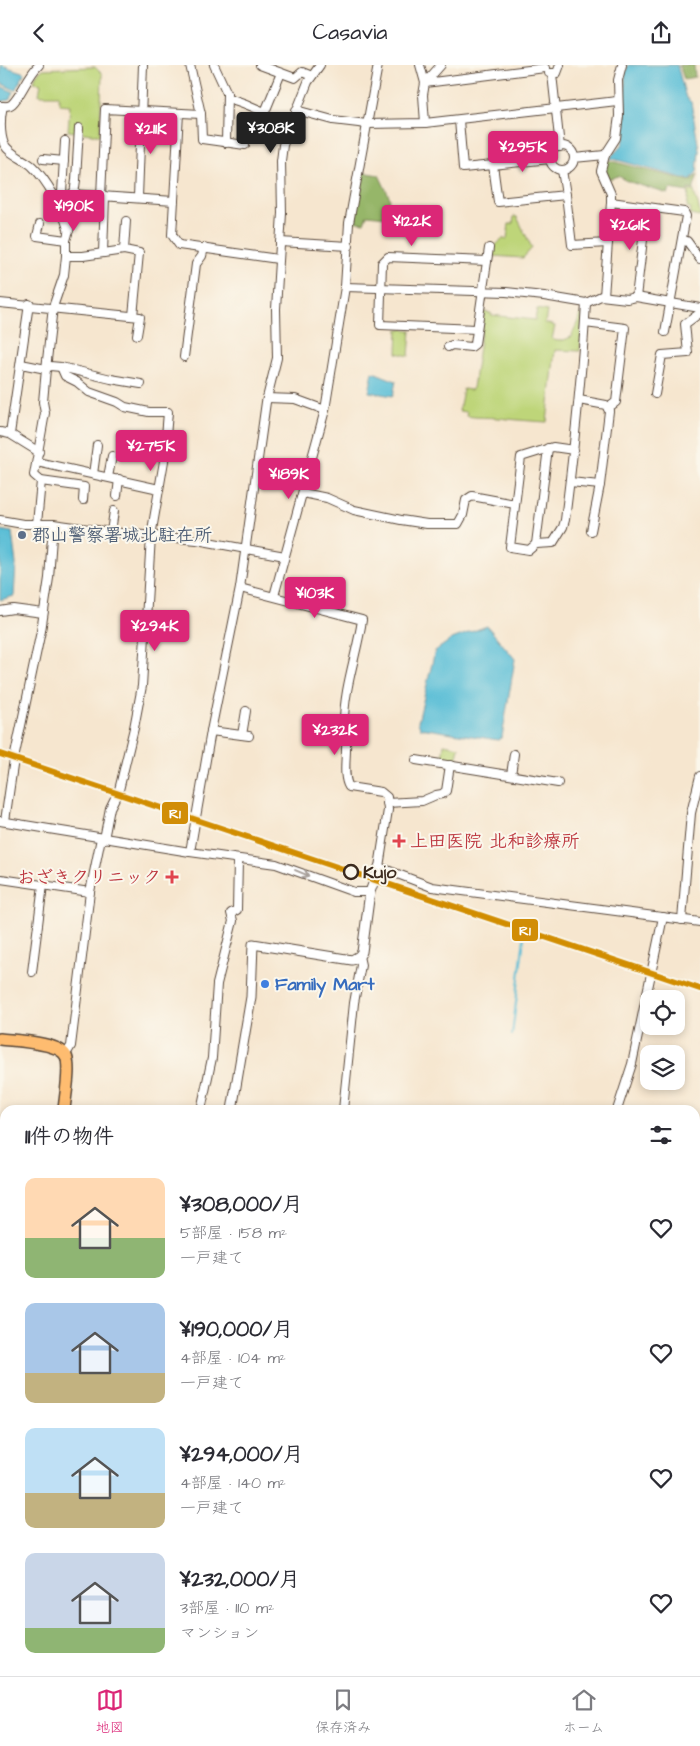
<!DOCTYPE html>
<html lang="ja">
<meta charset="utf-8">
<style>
:root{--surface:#fff;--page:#f7f7f7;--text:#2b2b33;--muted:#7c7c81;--line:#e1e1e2;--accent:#db2777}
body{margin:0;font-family:"Architects Daughter","Klee One",sans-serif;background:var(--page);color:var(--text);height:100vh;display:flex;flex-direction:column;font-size:19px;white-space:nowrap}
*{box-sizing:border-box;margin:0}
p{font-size:16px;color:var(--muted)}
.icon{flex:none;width:28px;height:28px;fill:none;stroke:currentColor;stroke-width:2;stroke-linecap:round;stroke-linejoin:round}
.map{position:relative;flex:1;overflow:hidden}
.drawer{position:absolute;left:0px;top:1040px;width:700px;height:571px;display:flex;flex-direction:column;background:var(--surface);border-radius:15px 15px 0 0;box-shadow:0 2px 8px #0003}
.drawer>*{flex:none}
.controls{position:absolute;left:640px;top:925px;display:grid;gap:10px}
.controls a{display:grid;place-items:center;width:45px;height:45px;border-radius:10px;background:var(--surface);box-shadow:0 2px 8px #0003;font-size:25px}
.price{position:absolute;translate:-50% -42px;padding:0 11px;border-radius:5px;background:var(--accent);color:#fff;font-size:16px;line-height:32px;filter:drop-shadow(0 1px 2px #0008)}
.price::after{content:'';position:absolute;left:50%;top:30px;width:15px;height:11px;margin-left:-8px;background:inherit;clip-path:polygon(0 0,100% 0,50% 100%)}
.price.on{background:#222;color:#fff}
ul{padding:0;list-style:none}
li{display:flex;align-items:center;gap:15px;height:125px;padding:0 25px}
li span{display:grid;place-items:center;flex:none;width:140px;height:100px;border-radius:10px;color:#555}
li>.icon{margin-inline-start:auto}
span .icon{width:60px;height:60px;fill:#fffc;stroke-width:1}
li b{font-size:21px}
h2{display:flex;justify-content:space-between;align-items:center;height:60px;padding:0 25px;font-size:21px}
header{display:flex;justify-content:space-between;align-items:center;height:65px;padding:0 25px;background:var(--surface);font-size:22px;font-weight:600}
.tabs{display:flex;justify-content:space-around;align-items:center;height:70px;border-top:1px solid var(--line);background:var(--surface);font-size:14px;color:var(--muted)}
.tabs a{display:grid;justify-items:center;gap:2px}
.tabs .on{color:var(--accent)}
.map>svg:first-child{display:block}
.green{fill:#bed579;stroke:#7c804c}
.forest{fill:#96b669;stroke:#687044}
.water{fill:#58bdd6;stroke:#4a747a}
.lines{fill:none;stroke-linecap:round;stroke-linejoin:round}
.stream{stroke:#58bdd6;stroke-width:2}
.river{stroke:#58bdd6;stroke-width:12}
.minor-casing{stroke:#574639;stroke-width:10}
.tertiary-casing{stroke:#574639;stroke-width:11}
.primary-casing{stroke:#574639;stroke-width:14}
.minor{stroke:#fff;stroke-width:8}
.tertiary{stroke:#fff;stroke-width:9}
.primary{stroke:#febc70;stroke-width:11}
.rail-1-casing{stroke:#fbf7ec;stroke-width:10}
.rail-1{stroke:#d18d06;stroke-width:6}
.oneway{stroke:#a79f9a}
.service-dot{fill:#5c6f8a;stroke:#fbf7ec;stroke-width:2}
.health-dot{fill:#e0444e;stroke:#fbf7ec;stroke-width:2}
.stop-dot{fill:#fbf7ec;stroke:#3b2a1e;stroke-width:2.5}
.shop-dot{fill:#3f7fe0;stroke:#fbf7ec;stroke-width:2}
.labels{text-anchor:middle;stroke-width:4;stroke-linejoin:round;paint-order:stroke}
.service-label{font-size:18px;font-weight:bold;fill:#4e5e75;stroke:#fbf7ec;text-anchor:start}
.health-label{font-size:18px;font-weight:bold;fill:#be3a42;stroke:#fbf7ec;text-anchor:start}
.stop-label{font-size:18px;font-weight:bold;fill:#3b2a1e;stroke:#fbf7ec;text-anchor:start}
.shop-label{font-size:18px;font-weight:bold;fill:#366cbe;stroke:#fbf7ec;text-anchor:start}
.line-badge{stroke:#fbf7ec;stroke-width:2}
.badge-label{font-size:14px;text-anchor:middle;font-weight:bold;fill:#fff}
</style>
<header><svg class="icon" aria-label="back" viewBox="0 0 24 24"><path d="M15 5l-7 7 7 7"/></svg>Casavia<svg class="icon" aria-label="share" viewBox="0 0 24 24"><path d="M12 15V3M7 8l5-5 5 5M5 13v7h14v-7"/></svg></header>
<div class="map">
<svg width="700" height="1611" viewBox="0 0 700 1611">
<rect width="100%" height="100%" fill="#fbf7ec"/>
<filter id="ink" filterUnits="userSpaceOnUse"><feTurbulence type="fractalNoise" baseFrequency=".02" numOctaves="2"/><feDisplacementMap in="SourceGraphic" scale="10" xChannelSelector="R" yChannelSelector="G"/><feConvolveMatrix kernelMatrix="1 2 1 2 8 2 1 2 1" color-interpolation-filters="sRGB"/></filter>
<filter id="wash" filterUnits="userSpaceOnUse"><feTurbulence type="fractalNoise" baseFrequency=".0096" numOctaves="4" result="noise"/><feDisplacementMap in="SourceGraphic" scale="20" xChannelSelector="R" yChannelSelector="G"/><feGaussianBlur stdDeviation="1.12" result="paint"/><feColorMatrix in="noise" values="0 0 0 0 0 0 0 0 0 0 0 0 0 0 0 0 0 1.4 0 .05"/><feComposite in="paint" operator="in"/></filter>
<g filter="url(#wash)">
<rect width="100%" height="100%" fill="#f6e6cf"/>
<g class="green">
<polygon points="95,2 102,9 100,70 68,66 70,40 59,39 59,30 39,30 41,18 34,17 36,10 43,4"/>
<path d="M689 126H694C696 136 700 142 700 152L690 150 691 144 687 143Z"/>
<polygon points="514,151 517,152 532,183 523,193 492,191 493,183 502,174 507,174 509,159 513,159"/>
<path d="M537 244 547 246 545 258 555 261 552 274C559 278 564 275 571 272L583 245 580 286 555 285 547 357C531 356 515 355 499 353 488 352 477 353 466 351L467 347 459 346 463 324 471 325 473 323 484 247 491 248V250L535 255Z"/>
<polygon points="398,264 411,265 409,291 397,288"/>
<polygon points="444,679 459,682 456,697 442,695"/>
</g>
<g class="forest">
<polygon points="679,0 694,0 695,12 684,14"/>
<polygon points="607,95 690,116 698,109 693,125 688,124 688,127 670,124 668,129 630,117 618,111 608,115 604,105"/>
<polygon points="361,107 379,110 390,133 387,152 367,150 364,158 352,156"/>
</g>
<g class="water">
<polygon points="1,0 25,8 15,25 0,18"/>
<polygon points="628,0 677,0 686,33 691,37 699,85 697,107 690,115 610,93 622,80 625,72 625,8"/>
<polygon points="0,21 14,27 9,35 0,37"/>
<polygon points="373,307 396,316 393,331 369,327"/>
<polygon points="0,465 12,467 16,499 14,531 0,535"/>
<polygon points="487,561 515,594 502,672 498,675 420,663 418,657 435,586 452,574"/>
</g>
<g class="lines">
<polyline class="stream" points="512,970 524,873"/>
<g class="river">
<polyline points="695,1284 700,1283"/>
<polyline points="0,1506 5,1467"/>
</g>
</g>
</g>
<g filter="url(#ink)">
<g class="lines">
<defs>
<g id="minor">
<polyline points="190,0 201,49 202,74 245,80"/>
<polyline points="214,0 227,28 226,78"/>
<polyline points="260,0 295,13 302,7 312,11"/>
<polyline points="420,0 425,18 545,3"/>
<polyline points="549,8 557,8 560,0"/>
<polyline points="552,9 560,82"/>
<path d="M227 33C242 36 251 42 265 47L281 8"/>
<path d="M0 41C4 41 9 42 12 39 21 31 28 10 39 0"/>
<path d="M3 41C0 52 0 69 4 79 10 90 23 93 32 101 48 116 62 143 68 164 69 168 67 172 66 175"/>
<polyline points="296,45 333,55 367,59 425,58 617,36"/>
<polyline points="179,48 172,170 179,180 278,194"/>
<polyline points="459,55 463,103 493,100 498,137 566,130 562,105"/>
<polyline points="425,58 423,30 425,18 441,0"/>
<circle cx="562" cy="93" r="12"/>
<polyline points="574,93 605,90"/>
<polyline points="43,94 64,96"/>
<polyline points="493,100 550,94"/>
<polyline points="62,128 65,76"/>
<polyline points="71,129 101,131"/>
<polyline points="566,130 572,180 608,178"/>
<polyline points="138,132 143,0"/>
<polyline points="174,136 101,131 105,44 201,49"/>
<polyline points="611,137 684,147 686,151 665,267"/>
<polyline points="40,159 37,171 66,175 66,191"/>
<polyline points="69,166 76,115 79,63"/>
<polyline points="682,176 687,176 700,194"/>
<polyline points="280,177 349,181"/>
<polyline points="124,185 139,188 133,251"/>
<polyline points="103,188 105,131"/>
<polyline points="345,222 506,227 544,231 586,238 601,231 627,234 636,232 700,243"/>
<polyline points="604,231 611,137 611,129 601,106 605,90 616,73 619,51 618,15 622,0"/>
<polyline points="636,232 647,142"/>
<polyline points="0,238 140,252 137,270"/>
<polyline points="585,258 625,263 616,337 608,343"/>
<polyline points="477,264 380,260 382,198 388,192 487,196"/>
<polyline points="448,282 452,280 471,282 475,279 489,183"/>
<polyline points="184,292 196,199 202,191 204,183"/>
<polyline points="21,299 46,304 50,301 61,302 111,314 141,319"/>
<polyline points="61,302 65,311 77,317 89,327 117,337 125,342 149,347 168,347 164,396 151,471 142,621 134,663 119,725 110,743 104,774"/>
<polyline points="655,329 662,290 688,288 685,259 700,248"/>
<polyline points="267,333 295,334 325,345"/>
<polyline points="579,335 606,340 609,346 600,420 591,466"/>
<polyline points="0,367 10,369 39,387"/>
<polyline points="10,369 29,239"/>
<path d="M574 385 553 382 521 392 510 482 529 485 536 479 553 478 563 462 565 455C574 383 582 311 586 238"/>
<polyline points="37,397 159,424"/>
<polyline points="93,409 97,380"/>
<polyline points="108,412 112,391"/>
<polyline points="41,416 84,422 83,435"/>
<polyline points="570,417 600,420"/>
<polyline points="303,428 327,433 354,445 401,455 427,459 458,459 463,450 466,435 472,431 515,439"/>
<polyline points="117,431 119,414"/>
<polyline points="0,455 23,459 53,459 111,467 197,475 285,491"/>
<polyline points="37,459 41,416 34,410 45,348 43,337 46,304 53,242 64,210 66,191 83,191 124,185 126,156"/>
<polyline points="111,467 114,446"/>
<polyline points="536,479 548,383"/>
<path d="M240 523 362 555C357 589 344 623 344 657 344 666 347 675 346 684 346 696 343 712 349 722L381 727 387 732 388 745 379 802 432 822 700 857"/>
<polyline points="274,531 325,345 345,222 349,158 378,0"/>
<polyline points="0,546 13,544 43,548"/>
<polyline points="211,666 249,671"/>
<polyline points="242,670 246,646"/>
<polyline points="416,695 558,718"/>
<polyline points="511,710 514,689"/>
<polyline points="387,738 422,736 436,730 442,729 446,726 450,700"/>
<polyline points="0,756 190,787 276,799 354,827 370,827"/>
<polyline points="5,756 14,694 41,566 49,513 53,459"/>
<polyline points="190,787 211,666 240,523 266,337 277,293 276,244 282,148 281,96 283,80 308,17 320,0"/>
<polyline points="1,814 90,827"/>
<polyline points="682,855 691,748 700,711"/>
<polyline points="32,907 43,820"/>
<polyline points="65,991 71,981 90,827 101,773"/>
<polyline points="201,1045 212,993 217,919 233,856 231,848 237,845 238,795"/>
<polyline points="343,1045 354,938 361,900 359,891"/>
<polyline points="617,1045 632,999 663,852"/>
<polyline points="0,1132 5,1132"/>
<polyline points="695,1132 700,1133"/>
<polyline points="695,1260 700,1259"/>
<polyline points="0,1268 5,1268"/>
<polyline points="0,1312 5,1313"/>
<polyline points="695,1352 700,1348"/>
<polyline points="278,1611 279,1606"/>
<polyline points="423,1611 424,1606"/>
</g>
<polyline id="tertiary" points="232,1045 251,932 253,879 352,895 359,891 362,887 370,827 379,802"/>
<g id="primary">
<path d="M0 974C15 976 59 977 66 991 71 1003 65 1032 64 1045"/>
<polyline points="695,1410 700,1411"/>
<polyline points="1,1611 5,1587"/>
</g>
</defs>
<use href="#minor" class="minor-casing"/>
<use href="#tertiary" class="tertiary-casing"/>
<use href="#primary" class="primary-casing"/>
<use href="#minor" class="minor"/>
<use href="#tertiary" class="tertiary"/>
<use href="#primary" class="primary"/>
<defs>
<polyline id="rail-1" points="0,689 700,924"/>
</defs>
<use href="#rail-1" class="rail-1-casing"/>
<use href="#rail-1" class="rail-1"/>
</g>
<defs><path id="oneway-shaft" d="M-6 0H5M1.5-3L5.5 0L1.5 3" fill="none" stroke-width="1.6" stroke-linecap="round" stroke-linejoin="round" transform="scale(1.25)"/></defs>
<use class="oneway" href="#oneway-shaft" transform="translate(302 808) rotate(23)"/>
</g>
<circle class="service-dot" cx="22" cy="470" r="5"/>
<g class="health-dot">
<path d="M396.5 768.5h5v5h5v5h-5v5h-5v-5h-5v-5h5z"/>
<path d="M169.5 804.5h5v5h5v5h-5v5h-5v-5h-5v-5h5z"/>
</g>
<circle class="stop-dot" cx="351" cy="807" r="7"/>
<circle class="shop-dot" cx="265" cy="919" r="5"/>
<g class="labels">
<g class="service-label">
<text x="32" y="476">郡山警察署城北駐在所</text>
</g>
<g class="health-label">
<text x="410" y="782">上田医院 北和診療所</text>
<text x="161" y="818" text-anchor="end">おざきクリニック</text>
</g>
<g class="stop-label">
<text x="363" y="813">Kujo</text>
</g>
<g class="shop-label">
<text x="275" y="925">Family Mart</text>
</g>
</g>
<g class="line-badge">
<rect x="161" y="736" width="28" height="24" rx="5" fill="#d18d06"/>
<rect x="511" y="853" width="28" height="24" rx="5" fill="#d18d06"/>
</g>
<g class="badge-label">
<text x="175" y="753">R1</text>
<text x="525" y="870">R1</text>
</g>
</svg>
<div class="controls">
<a><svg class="icon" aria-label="locate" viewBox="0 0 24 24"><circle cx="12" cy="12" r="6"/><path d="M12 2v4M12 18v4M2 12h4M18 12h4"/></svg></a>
<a><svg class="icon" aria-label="layers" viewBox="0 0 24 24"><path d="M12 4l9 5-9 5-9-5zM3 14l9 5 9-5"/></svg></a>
</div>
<b class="price on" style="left:271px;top:89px">¥308K</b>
<b class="price" style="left:151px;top:90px">¥211K</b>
<b class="price" style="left:523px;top:108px">¥295K</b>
<b class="price" style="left:74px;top:167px">¥190K</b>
<b class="price" style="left:412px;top:182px">¥122K</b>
<b class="price" style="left:630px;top:186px">¥261K</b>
<b class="price" style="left:151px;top:407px">¥275K</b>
<b class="price" style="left:289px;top:435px">¥189K</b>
<b class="price" style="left:315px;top:554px">¥103K</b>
<b class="price" style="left:155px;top:587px">¥294K</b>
<b class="price" style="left:335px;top:691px">¥232K</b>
<section class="drawer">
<h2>11件の物件<svg class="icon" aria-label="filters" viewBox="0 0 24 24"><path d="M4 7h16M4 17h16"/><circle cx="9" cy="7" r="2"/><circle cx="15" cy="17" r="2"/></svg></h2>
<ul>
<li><span style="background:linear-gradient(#ffd9b3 60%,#8fb573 0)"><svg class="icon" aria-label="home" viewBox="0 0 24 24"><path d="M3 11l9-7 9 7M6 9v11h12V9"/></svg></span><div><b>¥308,000/月</b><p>5部屋 · 158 m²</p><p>一戸建て</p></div><svg class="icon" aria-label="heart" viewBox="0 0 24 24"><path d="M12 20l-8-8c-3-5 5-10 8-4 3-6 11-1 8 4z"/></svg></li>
<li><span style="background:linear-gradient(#a9c7e8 70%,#c2b280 0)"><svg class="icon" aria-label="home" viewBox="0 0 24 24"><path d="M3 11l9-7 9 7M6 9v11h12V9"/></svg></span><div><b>¥190,000/月</b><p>4部屋 · 104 m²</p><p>一戸建て</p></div><svg class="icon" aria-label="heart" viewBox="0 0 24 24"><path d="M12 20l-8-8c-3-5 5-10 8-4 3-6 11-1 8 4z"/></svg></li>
<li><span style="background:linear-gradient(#bfe0f5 65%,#c2b280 0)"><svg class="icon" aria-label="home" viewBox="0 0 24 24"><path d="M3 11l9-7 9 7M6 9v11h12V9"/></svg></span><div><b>¥294,000/月</b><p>4部屋 · 140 m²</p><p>一戸建て</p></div><svg class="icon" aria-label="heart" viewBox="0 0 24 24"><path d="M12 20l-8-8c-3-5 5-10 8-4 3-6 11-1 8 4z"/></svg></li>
<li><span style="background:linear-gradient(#c9d6e8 75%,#8fb573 0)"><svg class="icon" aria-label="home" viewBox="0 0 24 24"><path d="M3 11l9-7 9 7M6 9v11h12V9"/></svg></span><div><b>¥232,000/月</b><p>3部屋 · 110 m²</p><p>マンション</p></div><svg class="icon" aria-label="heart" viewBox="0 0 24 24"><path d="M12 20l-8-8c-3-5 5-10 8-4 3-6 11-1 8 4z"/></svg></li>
</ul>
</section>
</div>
<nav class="tabs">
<a class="on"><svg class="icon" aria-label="map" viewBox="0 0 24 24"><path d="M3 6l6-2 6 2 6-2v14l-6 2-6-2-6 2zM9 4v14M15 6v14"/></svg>地図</a>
<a><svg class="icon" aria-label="saved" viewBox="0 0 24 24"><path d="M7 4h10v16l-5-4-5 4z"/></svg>保存済み</a>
<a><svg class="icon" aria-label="home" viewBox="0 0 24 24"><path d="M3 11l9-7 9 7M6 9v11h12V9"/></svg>ホーム</a>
</nav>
